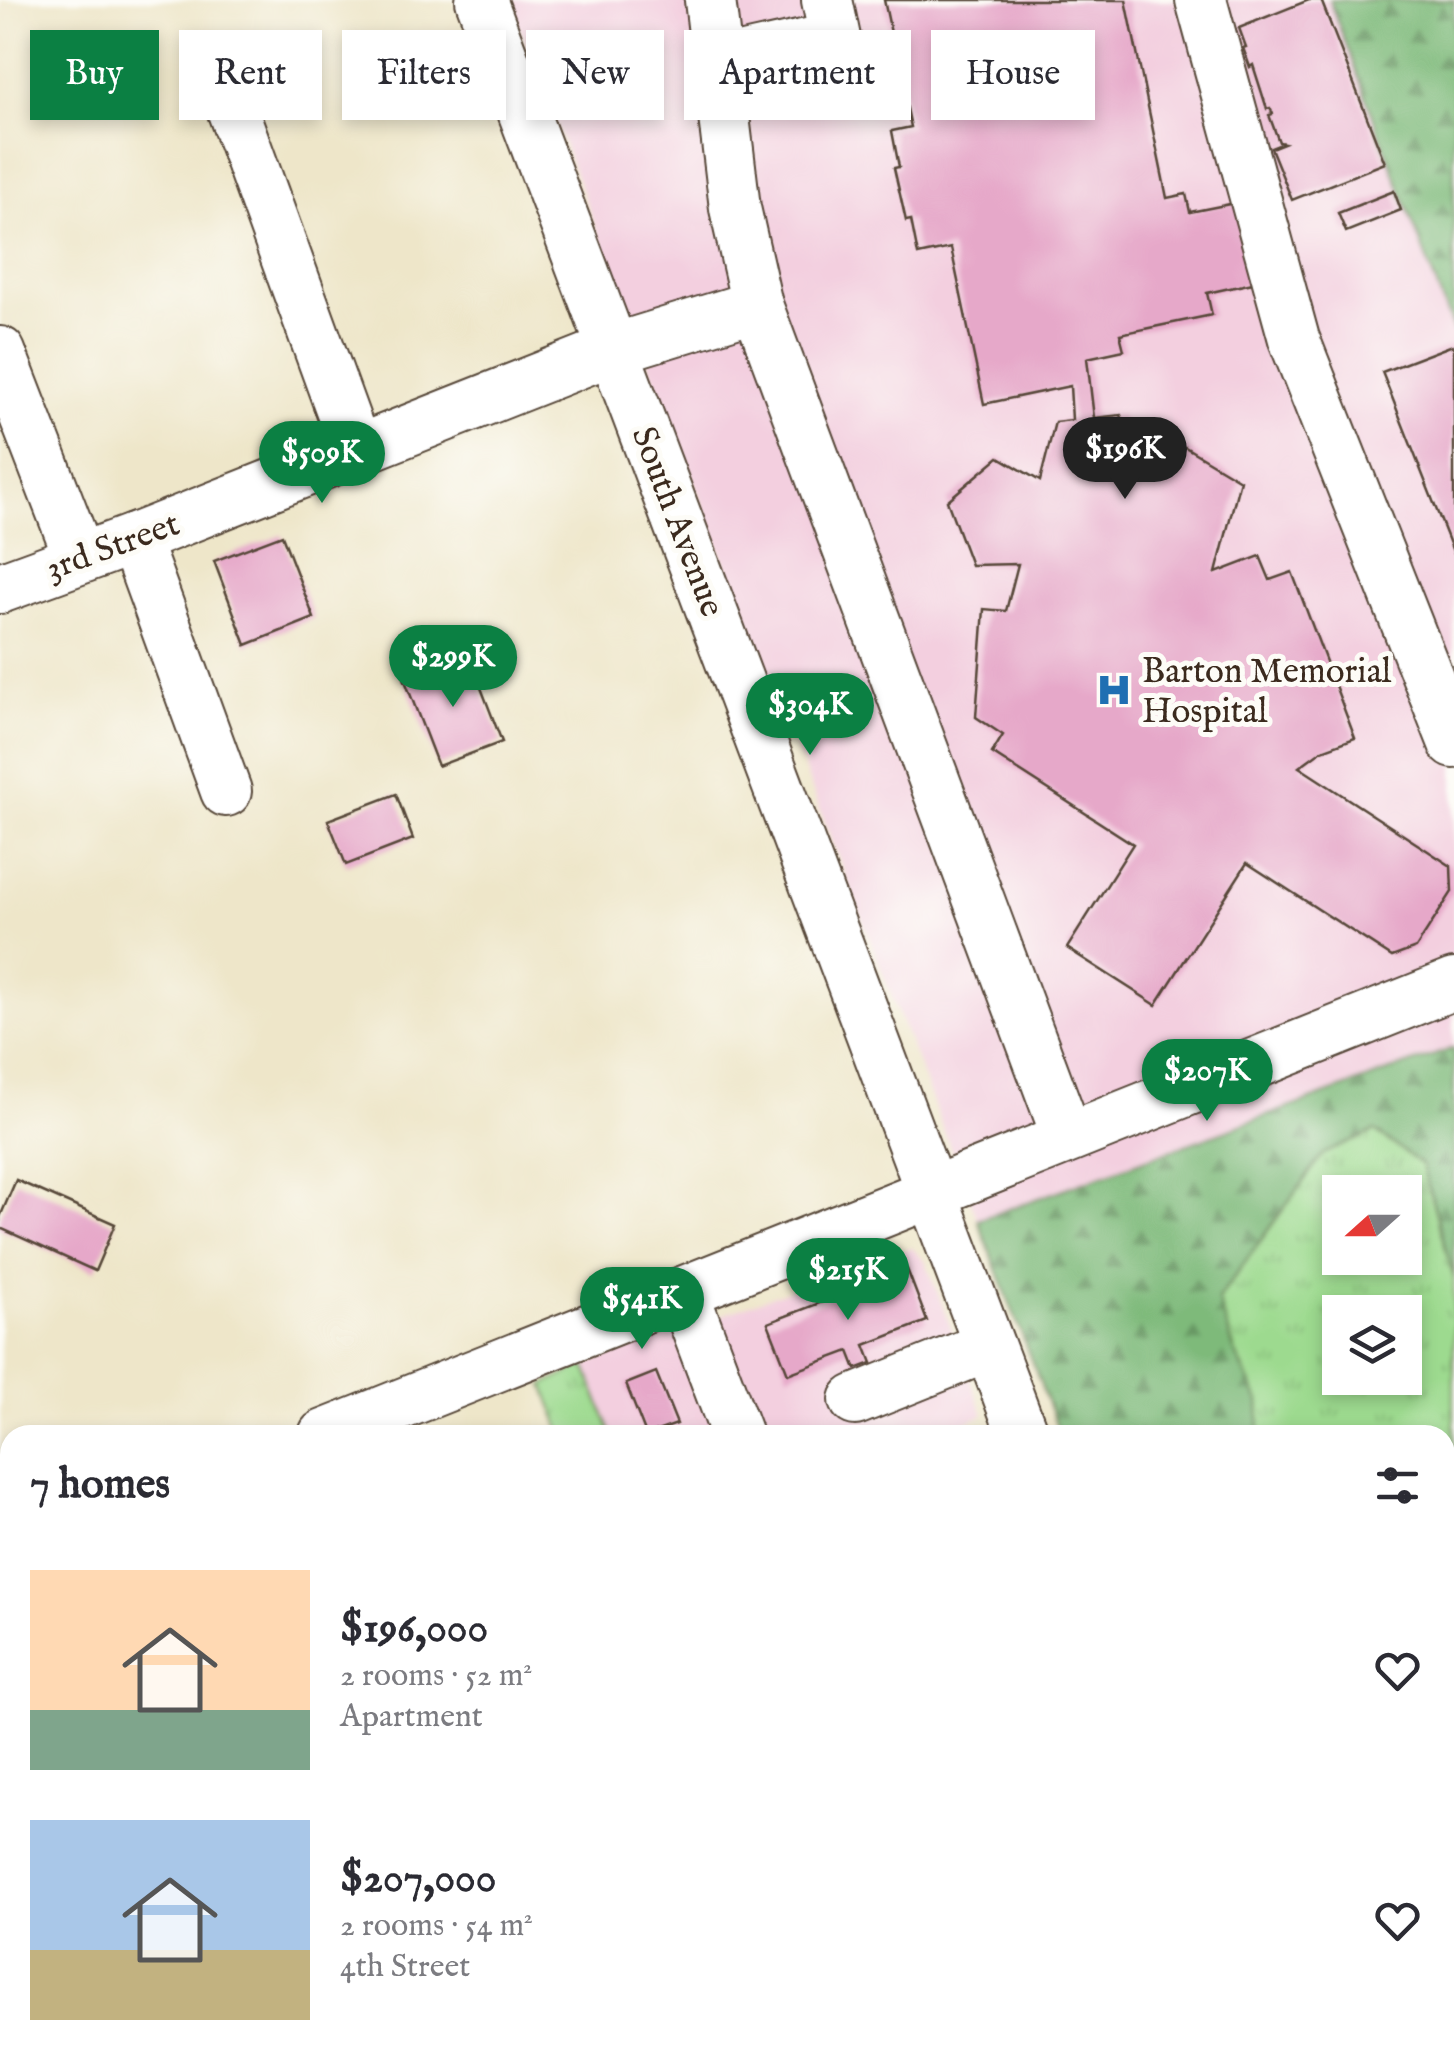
<!DOCTYPE html>
<meta charset="utf-8">
<style>
:root{--surface:#fff;--page:#f2f2f3;--text:#2b2b33;--muted:#7c7c81;--accent:#0b8043}
body{margin:0;font-family:"IM FELL English",serif;background:var(--page);color:var(--text);height:100vh;display:flex;flex-direction:column;font-size:38px;white-space:nowrap}
*{box-sizing:border-box;margin:0}
p{font-size:32px;color:var(--muted)}
.icon{flex:none;width:55px;height:55px;fill:none;stroke:currentColor;stroke-width:2;stroke-linecap:round;stroke-linejoin:round}
.map{position:relative;flex:1;overflow:hidden}
.panel{position:absolute;left:0px;top:1425px;width:1455px;height:642px;display:flex;flex-direction:column;background:var(--surface);border-radius:30px 30px 0 0;box-shadow:0 5px 15px #0003}
.panel>*{flex:none}
.hud{position:absolute;left:30px;top:30px;width:1395px;height:90px;display:flex;gap:20px}
.needle{width:65px;rotate:249deg}
.fabs{position:absolute;left:1322px;top:1175px;display:grid;gap:20px}
.fabs a{display:grid;place-items:center;width:100px;height:100px;border-radius:0px;background:var(--surface);box-shadow:0 5px 15px #0003;font-size:50px}
.price{position:absolute;translate:-50% -85px;padding:0 22px;border-radius:35px;background:var(--accent);color:#fff;font-size:32px;line-height:65px;filter:drop-shadow(0 2px 5px #0008)}
.price::after{content:'';position:absolute;left:50%;top:60px;width:30px;height:22px;margin-left:-15px;background:inherit;clip-path:polygon(0 0,100% 0,50% 100%)}
.price.current{background:#222;color:#fff}
ul{padding:0;list-style:none}
li{display:flex;align-items:center;gap:30px;height:250px;padding:0 30px}
li span{display:grid;place-items:center;flex:none;width:280px;height:200px;border-radius:0px;color:#555}
li>.icon{margin-inline-start:auto}
span .icon{width:120px;height:120px;fill:#fffc;stroke-width:1}
li b{font-size:42px}
h2{display:flex;justify-content:space-between;align-items:center;height:120px;padding:0 30px;font-size:42px}
.pill{padding:0 35px;border-radius:0px;background:var(--surface);box-shadow:0 5px 15px #0003;font-size:35px;line-height:90px}
.pill.current{background:var(--accent);color:#fff}
.map>svg:first-child{display:block}
.built{fill:#f3cfdf}
.grass{fill:url(#grass-tufts);stroke:#6c8256;stroke-width:2.5;fill-rule:evenodd}
.forest{fill:url(#forest-firs);stroke:#5c724c;stroke-width:2.5}
.building{fill:#e6a8c9}
.lines{fill:none;stroke-linecap:round;stroke-linejoin:round}
.minor-casing{stroke:#564638;stroke-width:54}
.minor{stroke:#fff;stroke-width:50}
.labels{text-anchor:middle;stroke-width:10;stroke-linejoin:round;paint-order:stroke}
.street-label{font-size:35px;fill:#3b2a1e;stroke:#fdfcf7}
.poi-label{font-size:35px;fill:#3b2a1e;stroke:#fdfcf7;text-anchor:start}
</style>
<div class="map">
<svg width="1454" height="2066" viewBox="0 0 1454 2066">
<defs>
<pattern id="grass-tufts" width="24" height="20" patternUnits="userSpaceOnUse" patternTransform="scale(2.5)"><rect width="24" height="20" fill="#9dda8f"/><path d="M3 7l-1-3M5 7V3M7 7l1-3M15 17l-1-3M17 17v-4M19 17l1-3" fill="none" stroke="#88bb7b"/></pattern>
<pattern id="forest-firs" width="22" height="20" patternUnits="userSpaceOnUse" patternTransform="scale(2.5)"><rect width="22" height="20" fill="#7eba7a"/><path d="M5 1l3.5 6h-7zM16 11l3.5 6h-7z" fill="#689763"/></pattern>
</defs>
<rect width="100%" height="100%" fill="#fdfcf7"/>
<filter id="ink" filterUnits="userSpaceOnUse"><feTurbulence type="fractalNoise" baseFrequency=".01" numOctaves="2"/><feDisplacementMap in="SourceGraphic" scale="20" xChannelSelector="R" yChannelSelector="G"/><feConvolveMatrix kernelMatrix="1 2 1 2 8 2 1 2 1" color-interpolation-filters="sRGB"/></filter>
<filter id="wash" filterUnits="userSpaceOnUse"><feTurbulence type="fractalNoise" baseFrequency=".0048" numOctaves="4" result="noise"/><feDisplacementMap in="SourceGraphic" scale="40" xChannelSelector="R" yChannelSelector="G"/><feGaussianBlur stdDeviation="2.25" result="paint"/><feColorMatrix in="noise" values="0 0 0 0 0 0 0 0 0 0 0 0 0 0 0 0 0 1.4 0 .05"/><feComposite in="paint" operator="in"/></filter>
<g filter="url(#wash)">
<rect width="100%" height="100%" fill="#eee6c9"/>
<g class="built">
<polygon points="508,0 1329,0 1454,332 1454,1048 978,1220"/>
<polygon points="912,1248 926,1262 984,1415 936,1435 612,1435 585,1365 884,1255"/>
<polygon points="928,2058 1022,2058 1001,2066 931,2066"/>
</g>
<g class="grass">
<path d="M1375 1131 1422 1165 1454 1278V1476L1445 1468V1435H1260L1259 1401 1235 1352 1218 1300 1323 1154ZM1340 1192H1405V1258H1340ZM1340 1312H1405V1378H1340Z"/>
<polygon points="585,1365 612,1435 563,1435 544,1385"/>
<polygon points="429,2058 527,2058 538,2066 427,2066"/>
<polygon points="672,2058 928,2058 931,2066 679,2066"/>
</g>
<g class="forest">
<polygon points="1329,0 1454,0 1454,332"/>
<polygon points="1454,1048 1454,1278 1422,1165 1375,1131 1323,1154 1218,1299 1235,1352 1259,1401 1260,1435 1060,1435 978,1220"/>
<polygon points="1445,1468 1454,1476 1454,2066 1319,2066 1320,2058 1445,2058 1445,1932 1452,1905 1445,1891"/>
<polygon points="10,1592 10,1874 0,1869 0,1596"/>
<polygon points="30,2058 214,2058 198,2066 26,2066"/>
<polygon points="347,2058 429,2058 427,2066 346,2066"/>
<polygon points="527,2058 672,2058 679,2066 538,2066"/>
<polygon points="1022,2058 1192,2058 1191,2066 1001,2066"/>
</g>
<g id="blocks">
<g class="building">
<polygon points="884,0 1126,0 1167,198 1186,194 1190,212 1245,201 1262,281 1207,293 1212,315 1120,334 1124,350 1087,358 1094,418 1121,415 1145,473 1185,447 1240,480 1216,573 1260,556 1270,580 1292,572 1355,738 1322,750 1299,767 1451,866 1452,892 1416,948 1392,957 1247,863 1156,1005 1067,948 1133,844 992,753 1003,735 976,717 984,609 1006,611 1018,564 971,565 947,501 999,457 1040,481 1055,422 1072,420 1070,386 984,404 951,248 918,255 911,220 906,221 894,168 899,167 892,131 911,127"/>
<polygon points="1309,0 1321,0 1385,163 1292,200 1271,148 1284,143 1279,142 1269,115 1273,114 1270,108 1267,109 1253,65 1250,67 1243,48 1246,47 1239,28"/>
<polygon points="1394,191 1401,210 1346,232 1338,213"/>
<polygon points="1453,345 1454,348 1454,554 1382,372"/>
<polygon points="282,535 314,618 246,645 214,561"/>
<polygon points="468,654 502,742 438,766 404,678"/>
<polygon points="396,794 413,839 346,865 328,820"/>
<polygon points="16,1180 115,1224 95,1271 0,1228 0,1217"/>
<polygon points="907,1269 927,1321 865,1345 872,1363 856,1369 849,1351 788,1374 768,1323"/>
<polygon points="656,1372 677,1424 646,1435 626,1384"/>
<polygon points="0,1951 10,1957 10,2004 0,1998"/>
<polygon points="242,2058 320,2058 324,2066 233,2066 232,2063"/>
</g>
</g>
</g>
<g filter="url(#ink)">
<use href="#blocks" fill-opacity="0" stroke="#564638" stroke-width="2.5"/>
<g class="lines">
<defs>
<g id="minor">
<polyline points="481,0 1023,1435"/>
<polyline points="710,0 735,208 757,305 1067,1136"/>
<polyline points="1201,0 1294,339 1454,743"/>
<polyline points="717,64 835,38 827,0"/>
<polyline points="231,106 356,450"/>
<polyline points="0,352 79,556"/>
<polyline points="134,539 226,791"/>
<polyline points="0,588 134,539 614,349 757,305"/>
<polyline points="683,1292 737,1435"/>
<polyline points="855,1400 989,1346"/>
<path d="M324 1435C701 1286 1076 1132 1454 984"/>
<polyline points="0,1561 10,1557"/>
<polyline points="1265,2058 1269,2066"/>
</g>
</defs>
<use href="#minor" class="minor-casing"/>
<use href="#minor" class="minor"/>
</g>
</g>
<defs>
<symbol id="hospital-bare" viewBox="-9 -9 18 18"><path d="M-5-5h3v3.5h4V-5h3V5h-3V1.5h-4V5h-3Z" fill="#1f6fb2" stroke="#fdfcf7" stroke-width="2.5" paint-order="stroke"/></symbol>
</defs>
<g fill-rule="evenodd">
<use href="#hospital-bare" x="1089" y="665" width="50" height="50"/>
</g>
<g class="labels">
<g class="street-label">
<text transform="translate(679 521) rotate(69)" y="12">South Avenue</text>
<text transform="translate(112 545) rotate(-20)" y="12">3rd Street</text>
</g>
<g class="poi-label">
<text x="1142" y="682">Barton Memorial<tspan x="1142" dy="40">Hospital</tspan></text>
</g>
</g>
</svg>
<div class="fabs">
<a><svg class="needle" viewBox="-14 -14 28 28"><path d="M0-13l5 13h-10z" fill="#e53935"/><path d="M0 13l5-13h-10z" fill="#7c7c81"/></svg></a>
<a><svg class="icon" aria-label="layers" viewBox="0 0 24 24"><path d="M12 4l9 5-9 5-9-5zM3 14l9 5 9-5"/></svg></a>
</div>
<b class="price current" style="left:1125px;top:502px">$196K</b>
<b class="price" style="left:322px;top:506px">$509K</b>
<b class="price" style="left:453px;top:710px">$299K</b>
<b class="price" style="left:810px;top:758px">$304K</b>
<b class="price" style="left:1207px;top:1124px">$207K</b>
<b class="price" style="left:848px;top:1323px">$215K</b>
<b class="price" style="left:642px;top:1352px">$541K</b>
<div class="hud">
<a class="pill current">Buy</a>
<a class="pill">Rent</a>
<a class="pill">Filters</a>
<a class="pill">New</a>
<a class="pill">Apartment</a>
<a class="pill">House</a>
</div>
<section class="panel">
<h2>7 homes<svg class="icon" aria-label="filters" viewBox="0 0 24 24"><path d="M4 7h16M4 17h16"/><circle cx="9" cy="7" r="2"/><circle cx="15" cy="17" r="2"/></svg></h2>
<ul>
<li><span style="background:linear-gradient(#ffd9b3 70%,#7fa58c 0)"><svg class="icon" aria-label="home" viewBox="0 0 24 24"><path d="M3 11l9-7 9 7M6 9v11h12V9"/></svg></span><div><b>$196,000</b><p>2 rooms · 52 m²</p><p>Apartment</p></div><svg class="icon" aria-label="heart" viewBox="0 0 24 24"><path d="M12 20l-8-8c-3-5 5-10 8-4 3-6 11-1 8 4z"/></svg></li>
<li><span style="background:linear-gradient(#a9c7e8 65%,#c2b280 0)"><svg class="icon" aria-label="home" viewBox="0 0 24 24"><path d="M3 11l9-7 9 7M6 9v11h12V9"/></svg></span><div><b>$207,000</b><p>2 rooms · 54 m²</p><p>4th Street</p></div><svg class="icon" aria-label="heart" viewBox="0 0 24 24"><path d="M12 20l-8-8c-3-5 5-10 8-4 3-6 11-1 8 4z"/></svg></li>
</ul>
</section>
</div>
